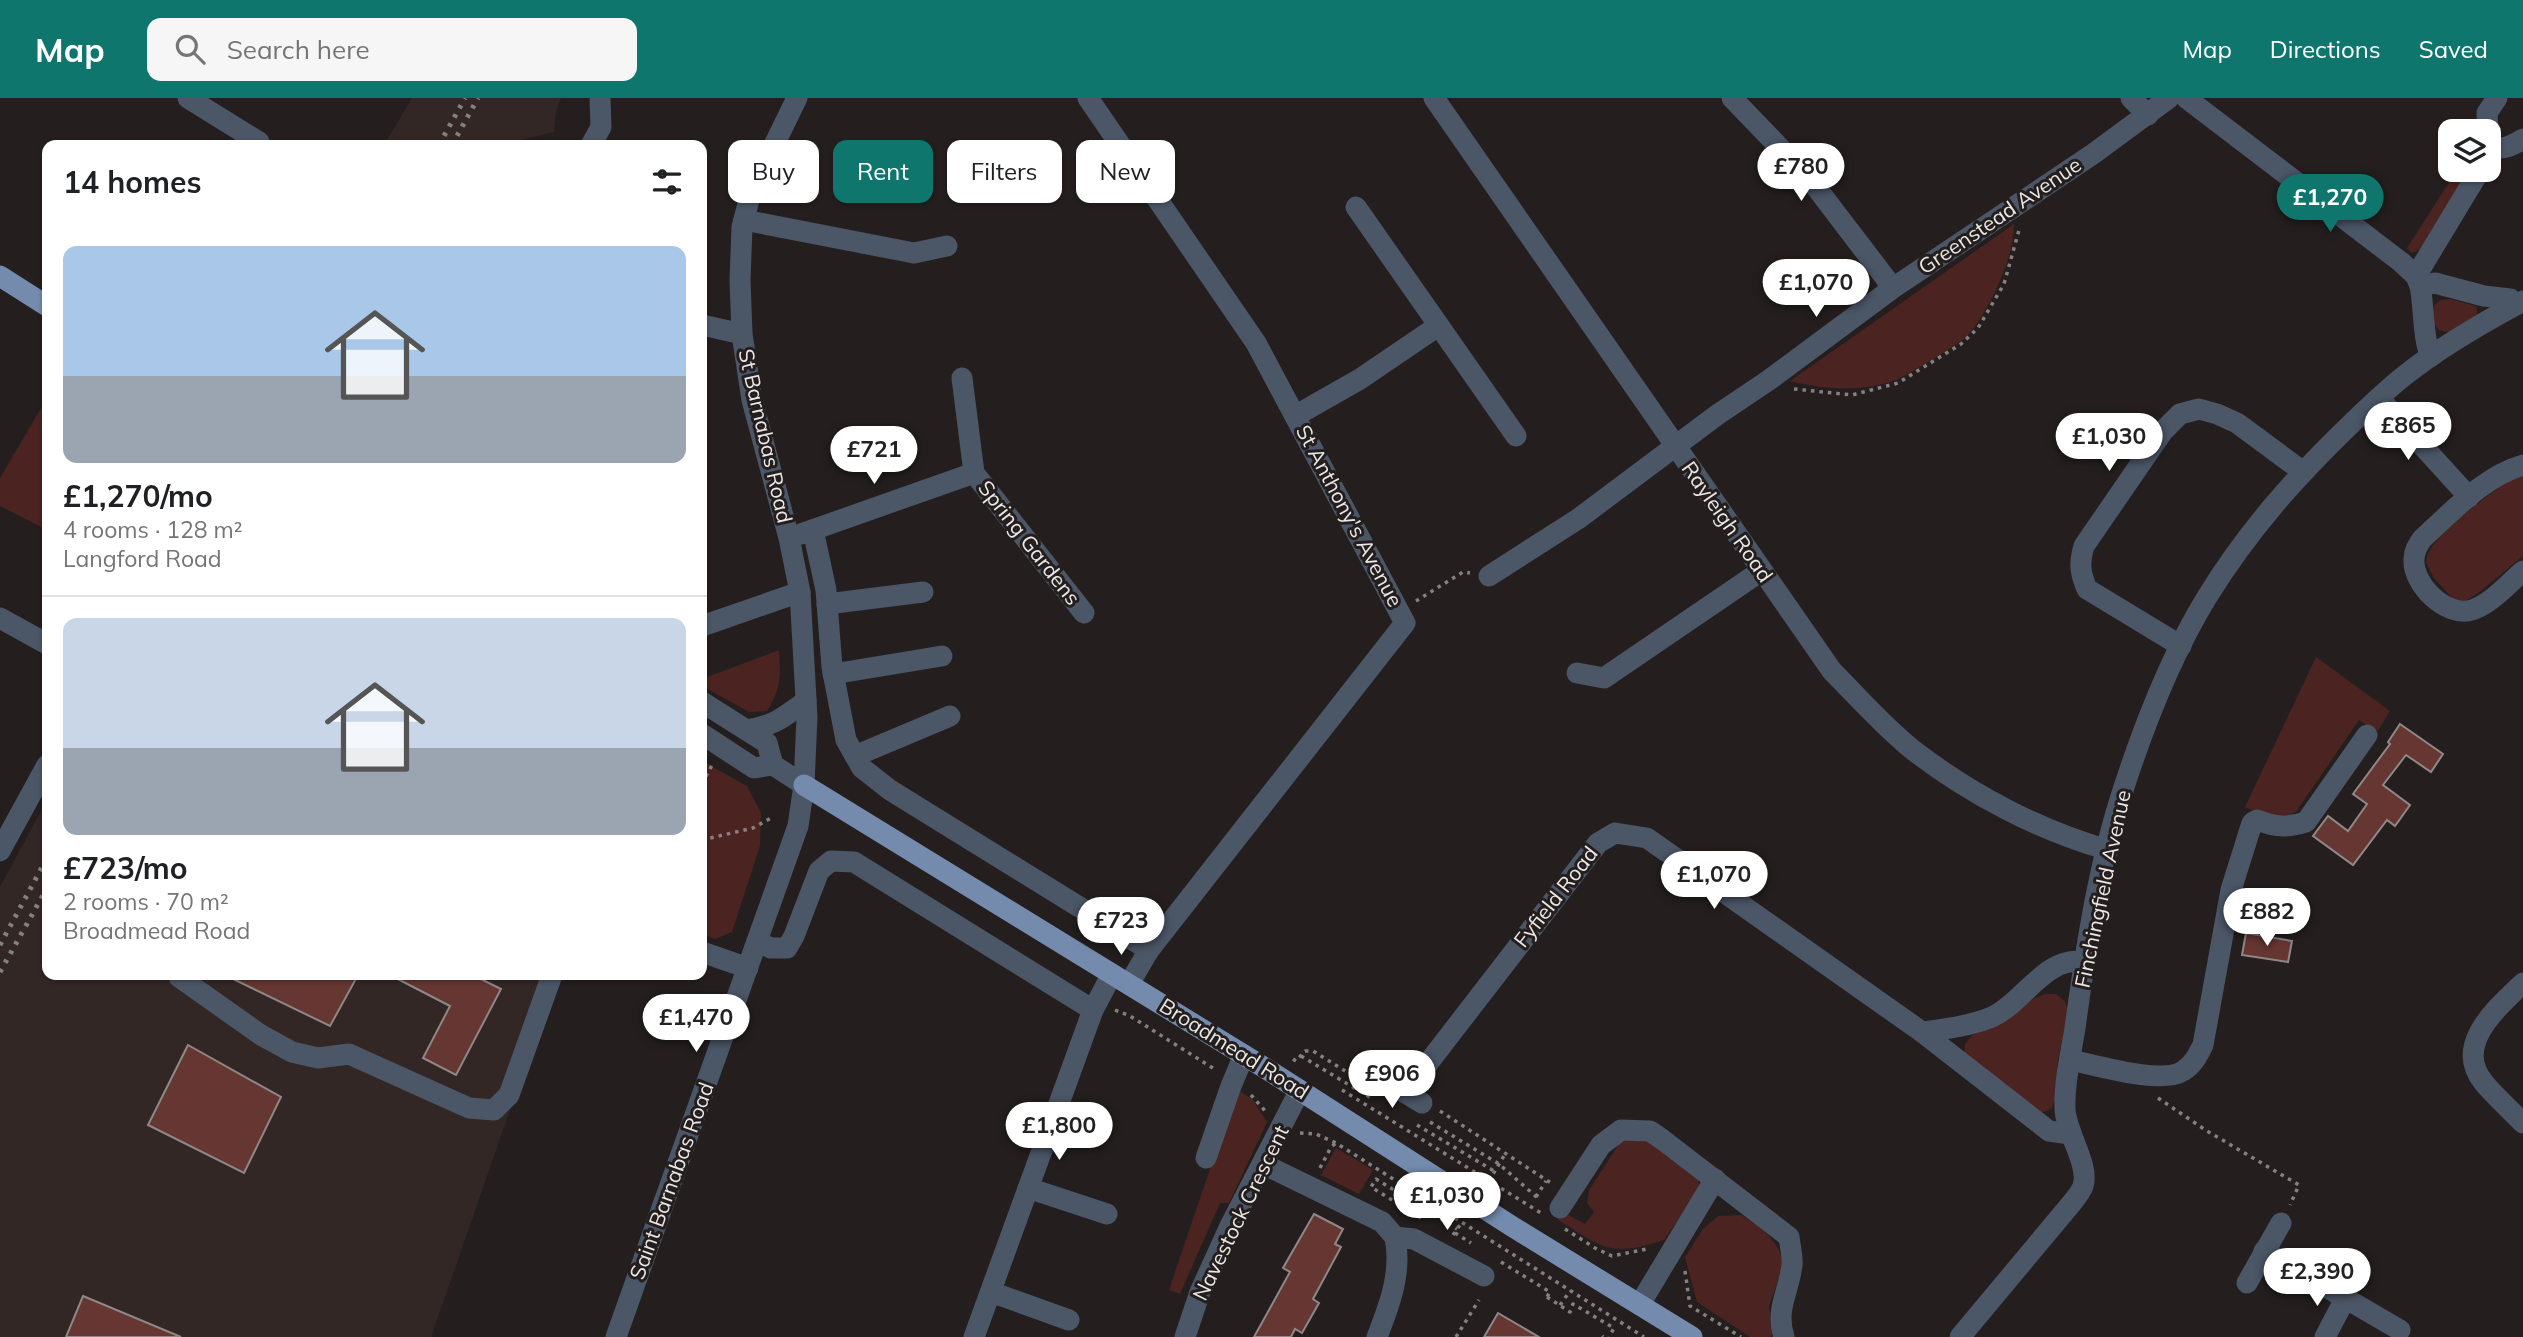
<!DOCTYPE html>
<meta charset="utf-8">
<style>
:root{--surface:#fff;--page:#f6f6f6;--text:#202124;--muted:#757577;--line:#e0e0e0;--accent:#0f766e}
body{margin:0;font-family:Mulish,sans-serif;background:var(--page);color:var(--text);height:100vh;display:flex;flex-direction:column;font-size:26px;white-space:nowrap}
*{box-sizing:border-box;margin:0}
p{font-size:23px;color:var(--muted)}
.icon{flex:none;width:38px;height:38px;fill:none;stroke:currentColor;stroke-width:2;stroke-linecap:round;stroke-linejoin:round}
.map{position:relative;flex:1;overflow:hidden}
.panel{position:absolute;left:42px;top:42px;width:665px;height:840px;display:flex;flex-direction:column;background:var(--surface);border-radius:14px;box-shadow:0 2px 5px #0004}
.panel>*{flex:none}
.top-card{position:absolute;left:728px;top:42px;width:665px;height:63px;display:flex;gap:14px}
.controls{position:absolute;left:2438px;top:21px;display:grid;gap:14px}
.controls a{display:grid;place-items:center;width:63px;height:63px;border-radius:14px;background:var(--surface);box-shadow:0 2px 5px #0004;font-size:35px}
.price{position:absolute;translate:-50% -60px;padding:0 16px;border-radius:24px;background:#fff;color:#222;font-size:23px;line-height:46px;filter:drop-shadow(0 2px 4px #0008)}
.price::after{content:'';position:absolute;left:50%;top:42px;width:21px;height:16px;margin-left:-10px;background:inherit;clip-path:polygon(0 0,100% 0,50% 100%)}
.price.on{background:var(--accent);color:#fff}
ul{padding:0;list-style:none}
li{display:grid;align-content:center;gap:14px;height:371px;padding:0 21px}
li+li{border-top:2px solid var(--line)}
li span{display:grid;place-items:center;height:217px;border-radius:14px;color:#555}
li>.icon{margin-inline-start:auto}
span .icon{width:126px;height:126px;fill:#fffc;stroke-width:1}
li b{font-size:30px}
h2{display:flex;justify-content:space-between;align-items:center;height:84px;padding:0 21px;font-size:30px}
.pill{padding:0 24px;border-radius:14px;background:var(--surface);box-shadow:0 2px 5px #0004;font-size:24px;line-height:63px}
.pill.on{background:var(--accent);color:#fff}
header{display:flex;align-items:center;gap:42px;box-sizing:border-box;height:98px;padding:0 35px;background:var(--accent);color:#fff}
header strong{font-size:33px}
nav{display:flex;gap:38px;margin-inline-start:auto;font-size:24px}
.search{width:490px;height:63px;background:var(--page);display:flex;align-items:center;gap:18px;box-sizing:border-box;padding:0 24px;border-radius:14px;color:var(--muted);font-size:26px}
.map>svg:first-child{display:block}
.built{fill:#332726}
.green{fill:#4b2320}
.building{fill:#663632;stroke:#8f8887;stroke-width:2}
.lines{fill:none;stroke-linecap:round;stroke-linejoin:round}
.path{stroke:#858180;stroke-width:3.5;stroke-dasharray:3.5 5;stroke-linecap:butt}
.minor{stroke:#4b5667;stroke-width:21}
.major{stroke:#748bae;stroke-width:21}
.rail{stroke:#858180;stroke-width:5;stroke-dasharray:3.5 7;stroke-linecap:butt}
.labels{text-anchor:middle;stroke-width:6;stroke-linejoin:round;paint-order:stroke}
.street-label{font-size:21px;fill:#ebe8e7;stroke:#241f1e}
</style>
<header>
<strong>Map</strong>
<div class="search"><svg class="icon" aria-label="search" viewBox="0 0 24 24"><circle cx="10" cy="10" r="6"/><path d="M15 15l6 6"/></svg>Search here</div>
<nav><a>Map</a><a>Directions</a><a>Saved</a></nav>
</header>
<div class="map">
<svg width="2523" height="1239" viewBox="0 0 2523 1239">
<rect width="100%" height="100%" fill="#241f1e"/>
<g class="built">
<polygon points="412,0 561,0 556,13 554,34 499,47 384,47"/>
<polygon points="47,702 47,877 557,877 431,1239 0,1239 0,789"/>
</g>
<g class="green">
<polygon points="2457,72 2473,72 2430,146 2412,155 2407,150"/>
<path d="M2014 126C2015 158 1988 216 1966 239 1959 246 1906 278 1896 282 1862 294 1825 292 1790 283Z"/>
<path d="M2450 201 2476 208C2482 222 2463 228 2453 235L2439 232 2433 225 2434 207 2441 202Z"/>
<polygon points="47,300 47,432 0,408 0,380"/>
<path d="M2523 375V458L2477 496 2465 503 2453 501 2434 480 2426 465C2427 461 2427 457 2429 454 2438 434 2502 384 2523 375Z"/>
<path d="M779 552C781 578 781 591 767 613L749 614 702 588V581Z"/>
<path d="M2316 559 2390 613 2377 634 2359 622 2296 714C2276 722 2265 718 2245 709Z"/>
<polygon points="702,663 747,688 761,715 760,748 732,834 715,841 702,836"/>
<polygon points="2045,896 2056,896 2065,903 2068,914 2058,963 2055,1002 2051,1011 2041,1015 1964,957 1965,946 1972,937 2035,900"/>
<polygon points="1237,991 1253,1002 1267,1024 1229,1105 1220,1105 1180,1196 1169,1192"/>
<path d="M1636 1037 1650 1043 1696 1078 1701 1090 1664 1142C1609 1160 1603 1150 1557 1121L1563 1114 1585 1126 1594 1114 1587 1105 1589 1092 1621 1043Z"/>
<polygon points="1336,1050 1373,1072 1359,1096 1321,1077"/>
<path d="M1741 1117C1763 1130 1777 1141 1784 1166L1769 1208 1773 1231 1771 1239H1750L1697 1204 1685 1159 1703 1131 1718 1118Z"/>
</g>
<g class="building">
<polygon points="2400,626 2443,656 2431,674 2406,657 2383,687 2410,707 2395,728 2387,722 2353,767 2313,738 2328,718 2348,733 2367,706 2353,696 2390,646 2388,644"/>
<polygon points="2246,835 2292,843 2288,864 2242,857"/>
<polygon points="225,877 358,877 330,928"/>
<polygon points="390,877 473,877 501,891 456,977 423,960 450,908"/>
<polygon points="188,947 281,999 244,1075 148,1027"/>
<polygon points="1314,1116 1343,1131 1335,1146 1341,1149 1313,1201 1319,1205 1302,1235 1295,1231 1291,1239 1254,1239 1290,1174 1283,1170"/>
<polygon points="83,1198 181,1239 66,1239"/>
<polygon points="1498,1215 1539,1239 1484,1239"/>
</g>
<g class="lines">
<g class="path">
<polyline points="1794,291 1852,297 1898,285 1961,246 1978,230 2004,186 2019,132"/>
<polyline points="1416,503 1463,474 1470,475"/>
<polyline points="702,686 712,667"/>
<polyline points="702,742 753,730 773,719"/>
<polyline points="1115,912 1130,918 1216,972"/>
<polyline points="1301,958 1371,1000"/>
<polyline points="1293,961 1296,963 1305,953 1313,953 1366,986"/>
<polyline points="1342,992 1541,1115"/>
<polyline points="1251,997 1267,1015"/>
<polyline points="2158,1000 2207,1033 2299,1087 2290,1107"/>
<polyline points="1440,1013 1551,1085"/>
<polyline points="1430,1024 1499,1066 1540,1102"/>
<polyline points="1417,1027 1494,1073"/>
<polyline points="1300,1035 1316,1036 1336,1045 1644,1239"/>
<polyline points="1320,1070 1331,1049 1336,1045"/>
<polyline points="1489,1083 1505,1056"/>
<polyline points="1536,1099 1546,1083"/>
<polyline points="1421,1120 1371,1089 1376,1081 1457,1131"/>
<polyline points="1565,1131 1595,1150 1612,1158 1647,1151"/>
<polyline points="1455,1135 1471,1145"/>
<polyline points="1453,1137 1462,1124"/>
<polyline points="1501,1164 1550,1194 1545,1202"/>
<polyline points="1685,1173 1690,1208 1741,1239"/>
<polyline points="1547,1199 1570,1214 1573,1206 1614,1230 1609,1239"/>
<polyline points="1560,1207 1570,1193"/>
<polyline points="1602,1238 1603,1239"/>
<polyline points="1456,1239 1479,1202"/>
</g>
<g class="minor">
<polyline points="188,0 259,44 257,47"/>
<path d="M1434 0 1832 573C1858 599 1884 629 1913 652 1970 696 2038 732 2108 752"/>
<polyline points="1732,0 1809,80 1893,190"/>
<polyline points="2131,0 2148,17"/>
<polyline points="2186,0 2401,164 2416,178 2420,188 2435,185 2484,198 2510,201 2514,208"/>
<polyline points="2488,33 2487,15 2497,0"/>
<path d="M2488 36 2493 49C2505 52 2513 47 2523 41"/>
<polyline points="591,47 601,29 600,0"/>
<polyline points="1356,109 1516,338"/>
<polyline points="744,122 914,155 947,148"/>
<polyline points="2416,178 2480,72"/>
<path d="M2420 188C2424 206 2423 245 2431 258"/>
<polyline points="702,227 742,236"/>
<polyline points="962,280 974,375 1084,515"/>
<polyline points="2379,300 2469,399"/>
<polyline points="1295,318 1360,281 1438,228"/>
<path d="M2523 367C2484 378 2452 414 2422 441 2418 447 2414 453 2414 461 2412 486 2446 520 2472 512 2491 506 2508 486 2523 473"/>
<polyline points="813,432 826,492 832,569 846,642 862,670 890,692 1149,852 1405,525 1256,245 1088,0"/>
<polyline points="801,436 974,375"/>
<polyline points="1489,478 1578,421 1717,317 1769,282 1893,190 2093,56 2169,0"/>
<polyline points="827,506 923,494"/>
<polyline points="0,520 47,546"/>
<polyline points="702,528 800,494"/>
<path d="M2181 548 2087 491C2080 475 2079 465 2084 448L2163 333 2180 316 2199 311 2217 316 2237 325 2302 373"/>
<polyline points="1577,575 1604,580 1761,473"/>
<polyline points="833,576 942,558"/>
<polyline points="702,604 767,645 773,667 804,687"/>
<path d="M746 632C775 628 783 619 806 603"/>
<polyline points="702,636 754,670 773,667"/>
<polyline points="855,658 950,618"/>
<polyline points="0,753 47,667"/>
<polyline points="757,844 771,850 787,850 794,838 819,773 831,763 854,764 1093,912"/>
<polyline points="702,854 748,870"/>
<polyline points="179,879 261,937 292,954 318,960 349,956 469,1010 494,1012 509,997 552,877"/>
<path d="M2523 885C2496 911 2453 947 2484 985 2496 999 2510 1012 2523 1025"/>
<polyline points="1129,886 1149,852"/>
<polyline points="1922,934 2049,1033 2070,1036"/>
<path d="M2070 962C2096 967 2161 987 2183 973 2193 967 2198 957 2203 947L2231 792 2252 725 2257 722C2275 729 2287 730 2306 724L2367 637"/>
<polyline points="1385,982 1422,1005"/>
<path d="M1405 995 1598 745 1615 735 1647 740 1922 934C1945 931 1970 928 1992 919 2023 905 2046 857 2084 864"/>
<polyline points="1206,1060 1231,988 1244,957"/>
<polyline points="1263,1066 1382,1124 1395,1139 1414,1141 1484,1178"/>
<polyline points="1028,1090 1107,1116"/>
<path d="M1560 1110 1601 1047 1621 1032 1650 1033 1663 1042 1789 1139C1790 1148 1793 1159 1792 1167 1789 1194 1775 1211 1784 1239"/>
<polyline points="2264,1153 2400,1232"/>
<polyline points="2247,1185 2281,1125"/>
<polyline points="991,1194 1069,1222"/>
<polyline points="1640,1206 1715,1081"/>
<polyline points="616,1239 798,728 804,687 807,619 800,494 789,440 752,302 742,236 740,182 742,129 751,94 797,0"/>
<polyline points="974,1239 1093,912 1112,876"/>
<polyline points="1185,1239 1200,1194 1230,1128 1300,992"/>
<path d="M1377 1239C1390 1206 1402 1174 1395 1139"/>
<path d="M1960 1239 2071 1106C2075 1101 2081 1094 2083 1088 2090 1067 2065 1033 2065 1010 2064 984 2071 955 2075 930 2086 849 2099 763 2125 686 2146 622 2172 556 2207 499 2249 431 2295 380 2352 325 2369 309 2386 292 2404 278 2440 249 2482 225 2523 203"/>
<polyline points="2325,1239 2345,1201"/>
</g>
<g class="major">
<polyline points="0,178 47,208"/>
<polyline points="804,687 1265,970 1513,1129 1692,1239"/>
</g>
<g class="rail">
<polyline points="439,47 465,0"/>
<polyline points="452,47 478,0"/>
<polyline points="0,847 47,760"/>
<polyline points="0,874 47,790"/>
</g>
</g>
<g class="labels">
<g class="street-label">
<text transform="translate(2000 118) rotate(-34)" y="7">Greenstead Avenue</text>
<text transform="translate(765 338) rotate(77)" y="7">St Barnabas Road</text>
<text transform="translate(1349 418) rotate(62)" y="7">St Anthony's Avenue</text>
<text transform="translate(1727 424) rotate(55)" y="7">Rayleigh Road</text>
<text transform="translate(1029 445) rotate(52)" y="7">Spring Gardens</text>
<text transform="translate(2103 791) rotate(-78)" y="7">Finchingfield Avenue</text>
<text transform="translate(1556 799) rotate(-52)" y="7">Fyfield Road</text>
<text transform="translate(1234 951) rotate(32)" y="7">Broadmead Road</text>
<text transform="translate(672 1083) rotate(-70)" y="7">Saint Barnabas Road</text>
<text transform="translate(1241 1115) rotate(-64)" y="7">Navestock Crescent</text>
</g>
</g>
</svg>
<div class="controls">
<a><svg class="icon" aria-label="layers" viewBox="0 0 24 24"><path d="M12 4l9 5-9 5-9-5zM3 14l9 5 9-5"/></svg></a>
</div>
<b class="price" style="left:1801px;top:105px">£780</b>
<b class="price on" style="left:2330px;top:136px">£1,270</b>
<b class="price" style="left:1816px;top:221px">£1,070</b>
<b class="price" style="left:2408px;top:364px">£865</b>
<b class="price" style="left:2109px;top:375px">£1,030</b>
<b class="price" style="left:874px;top:388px">£721</b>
<b class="price" style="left:1714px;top:813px">£1,070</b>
<b class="price" style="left:2267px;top:850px">£882</b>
<b class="price" style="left:1121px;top:859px">£723</b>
<b class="price" style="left:696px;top:956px">£1,470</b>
<b class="price" style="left:1392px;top:1012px">£906</b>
<b class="price" style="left:1059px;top:1064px">£1,800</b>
<b class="price" style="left:1447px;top:1134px">£1,030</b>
<b class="price" style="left:2317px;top:1210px">£2,390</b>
<div class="top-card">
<a class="pill">Buy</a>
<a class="pill on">Rent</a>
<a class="pill">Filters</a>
<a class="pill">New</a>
</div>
<section class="panel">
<h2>14 homes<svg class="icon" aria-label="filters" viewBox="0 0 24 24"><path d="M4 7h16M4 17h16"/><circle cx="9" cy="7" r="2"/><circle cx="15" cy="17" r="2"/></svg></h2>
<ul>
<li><span style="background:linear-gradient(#a9c7e8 60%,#9aa5b1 0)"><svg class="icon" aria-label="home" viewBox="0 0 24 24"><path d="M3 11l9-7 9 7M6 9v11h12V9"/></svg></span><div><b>£1,270/mo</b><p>4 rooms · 128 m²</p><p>Langford Road</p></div></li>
<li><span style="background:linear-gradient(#c9d6e8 60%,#9aa5b1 0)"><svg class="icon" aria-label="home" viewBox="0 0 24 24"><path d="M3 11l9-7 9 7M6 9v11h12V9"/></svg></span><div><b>£723/mo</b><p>2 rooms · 70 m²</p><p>Broadmead Road</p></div></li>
</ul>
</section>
</div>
